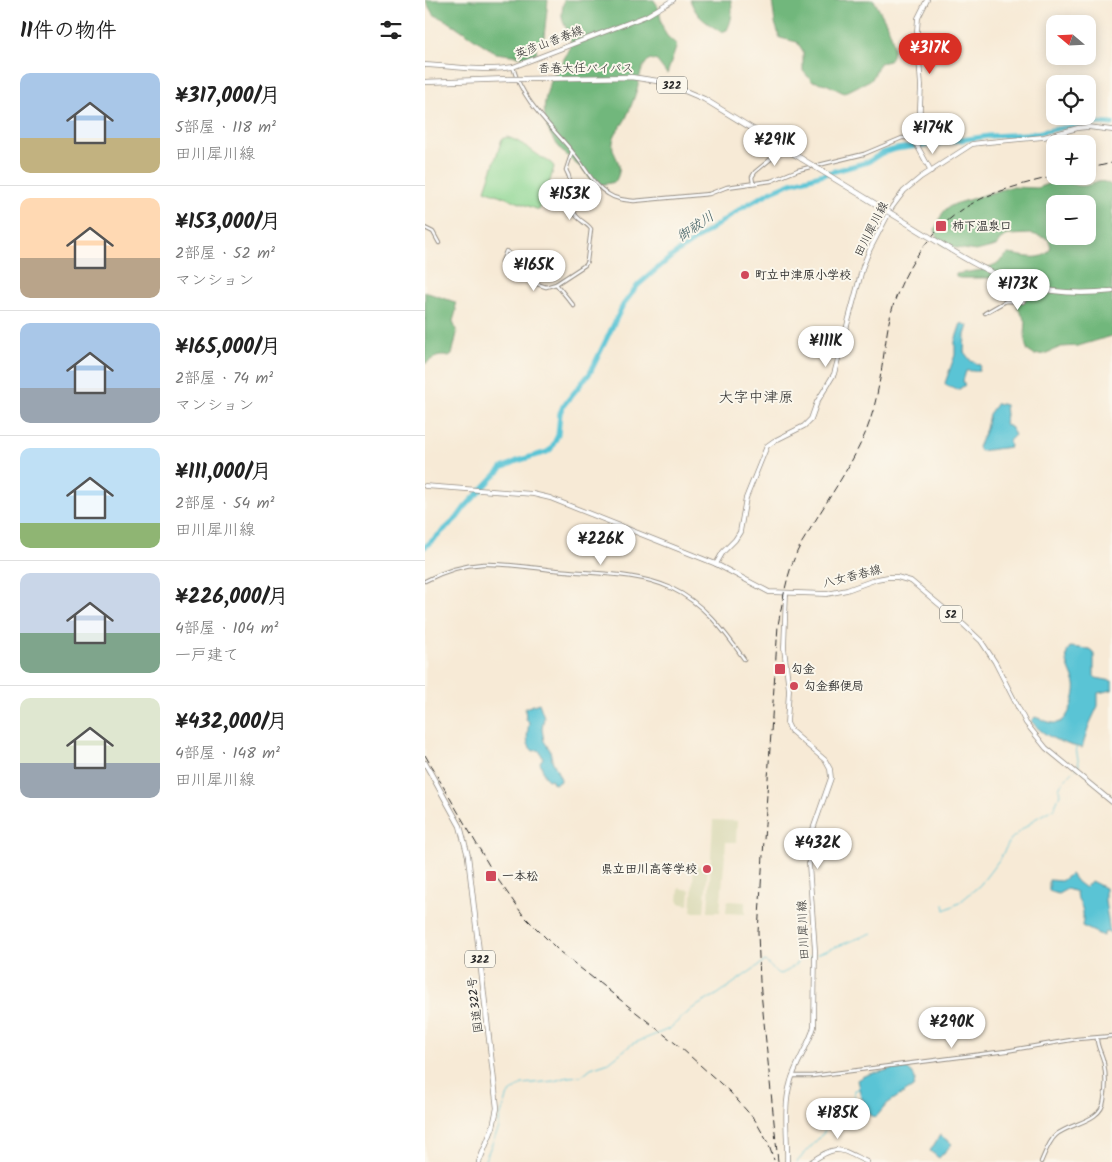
<!DOCTYPE html>
<html lang="ja">
<meta charset="utf-8">
<style>
:root{--surface:#fff;--page:#f6f6f6;--text:#222;--muted:#767676;--line:#e0e0e0;--accent:#d93025}
body{margin:0;font-family:Kalam,"Klee One",sans-serif;background:var(--page);color:var(--text);height:100vh;display:flex;flex-direction:column;font-size:19px;white-space:nowrap}
*{box-sizing:border-box;margin:0}
p{font-size:16px;color:var(--muted)}
.icon{flex:none;width:28px;height:28px;fill:none;stroke:currentColor;stroke-width:2;stroke-linecap:round;stroke-linejoin:round}
.map{position:relative;flex:1;overflow:hidden}
.side{display:flex;flex-direction:column;background:var(--surface);width:425px}
.side>*{flex:none}
.needle{width:32px;rotate:289deg}
.controls{position:absolute;left:621px;top:15px;display:grid;gap:10px}
.controls a{display:grid;place-items:center;width:50px;height:50px;border-radius:10px;background:var(--surface);box-shadow:0 2px 12px #0003;font-size:25px}
.price{position:absolute;translate:-50% -42px;padding:0 11px;border-radius:18px;background:#fff;color:#222;font-size:16px;line-height:32px;filter:drop-shadow(0 1px 2px #0008)}
.price::after{content:'';position:absolute;left:50%;top:30px;width:15px;height:11px;margin-left:-8px;background:inherit;clip-path:polygon(0 0,100% 0,50% 100%)}
.price.on{background:var(--accent);color:#fff}
ul{padding:0;list-style:none}
li{display:flex;align-items:center;gap:15px;height:125px;padding:0 20px}
li+li{border-top:1px solid var(--line)}
li span{display:grid;place-items:center;flex:none;width:140px;height:100px;border-radius:10px;color:#555}
li>.icon{margin-inline-start:auto}
span .icon{width:60px;height:60px;fill:#fffc;stroke-width:1}
li b{font-size:21px}
h2{display:flex;justify-content:space-between;align-items:center;height:60px;padding:0 20px;font-size:21px}
main{display:flex;flex:1;min-height:0}
.map>svg:first-child{display:block}
.built{fill:#deddbb}
.green{fill:#8cd692;stroke:#5c805e}
.forest{fill:#71b77c;stroke:#4e7154;fill-rule:evenodd}
.water{fill:#5ac4d5;stroke:#427880}
.lines{fill:none;stroke-linecap:round;stroke-linejoin:round}
.stream{stroke:#5ac4d5;stroke-width:1}
.river{stroke:#5ac4d5;stroke-width:5}
.minor-casing{stroke:#918a80;stroke-width:4.5}
.major-casing{stroke:#918a80;stroke-width:5.5}
.highway-casing{stroke:#918a80;stroke-width:6}
.minor{stroke:#fff;stroke-width:2.5}
.major{stroke:#fff;stroke-width:4}
.highway{stroke:#fff;stroke-width:4.5}
.rail{stroke:#2b2b2b;stroke-width:1;stroke-dasharray:8 4;stroke-linecap:butt}
.highway-bridge-casing{stroke:#918a80;stroke-width:6;stroke-linecap:butt}
.highway-bridge{stroke:#fff;stroke-width:4.5}
.poi-dot{fill:#d1495b;stroke:#fbf7ec;stroke-width:2}
.labels{text-anchor:middle;stroke-width:4;stroke-linejoin:round;paint-order:stroke}
.shield{fill:#fbf7ec;stroke:#696865;stroke-width:1}
.shield-label{font-size:11px;font-weight:bold;fill:#2b2b2b}
.street-label{font-size:12px;fill:#2b2b2b;stroke:#fbf7ec}
.poi-label{font-size:12px;font-weight:bold;fill:#2b2b2b;stroke:#fbf7ec;text-anchor:start}
.water-label{font-size:14px;font-style:italic;fill:#39595e;stroke:#fbf7ec}
.quarter-label{font-size:15px;fill:#2b2b2b;stroke:#fbf7ec}
</style>
<main>
<section class="side">
<h2>11件の物件<svg class="icon" aria-label="filters" viewBox="0 0 24 24"><path d="M4 7h16M4 17h16"/><circle cx="9" cy="7" r="2"/><circle cx="15" cy="17" r="2"/></svg></h2>
<ul>
<li><span style="background:linear-gradient(#a9c7e8 65%,#c2b280 0)"><svg class="icon" aria-label="home" viewBox="0 0 24 24"><path d="M3 11l9-7 9 7M6 9v11h12V9"/></svg></span><div><b>¥317,000/月</b><p>5部屋 · 118 m²</p><p>田川犀川線</p></div></li>
<li><span style="background:linear-gradient(#ffd9b3 60%,#b9a48a 0)"><svg class="icon" aria-label="home" viewBox="0 0 24 24"><path d="M3 11l9-7 9 7M6 9v11h12V9"/></svg></span><div><b>¥153,000/月</b><p>2部屋 · 52 m²</p><p>マンション</p></div></li>
<li><span style="background:linear-gradient(#a9c7e8 65%,#9aa5b1 0)"><svg class="icon" aria-label="home" viewBox="0 0 24 24"><path d="M3 11l9-7 9 7M6 9v11h12V9"/></svg></span><div><b>¥165,000/月</b><p>2部屋 · 74 m²</p><p>マンション</p></div></li>
<li><span style="background:linear-gradient(#bfe0f5 75%,#8fb573 0)"><svg class="icon" aria-label="home" viewBox="0 0 24 24"><path d="M3 11l9-7 9 7M6 9v11h12V9"/></svg></span><div><b>¥111,000/月</b><p>2部屋 · 54 m²</p><p>田川犀川線</p></div></li>
<li><span style="background:linear-gradient(#c9d6e8 60%,#7fa58c 0)"><svg class="icon" aria-label="home" viewBox="0 0 24 24"><path d="M3 11l9-7 9 7M6 9v11h12V9"/></svg></span><div><b>¥226,000/月</b><p>4部屋 · 104 m²</p><p>一戸建て</p></div></li>
<li><span style="background:linear-gradient(#dfe7d0 65%,#9aa5b1 0)"><svg class="icon" aria-label="home" viewBox="0 0 24 24"><path d="M3 11l9-7 9 7M6 9v11h12V9"/></svg></span><div><b>¥432,000/月</b><p>4部屋 · 148 m²</p><p>田川犀川線</p></div></li>
</ul>
</section>
<div class="map">
<svg width="687" height="1162" viewBox="0 0 687 1162">
<rect width="100%" height="100%" fill="#fbf7ec"/>
<filter id="ink" filterUnits="userSpaceOnUse"><feTurbulence type="fractalNoise" baseFrequency=".02" numOctaves="2"/><feDisplacementMap in="SourceGraphic" scale="10" xChannelSelector="R" yChannelSelector="G"/><feConvolveMatrix kernelMatrix="1 2 1 2 8 2 1 2 1" color-interpolation-filters="sRGB"/></filter>
<filter id="wash" filterUnits="userSpaceOnUse"><feTurbulence type="fractalNoise" baseFrequency=".0096" numOctaves="4" result="noise"/><feDisplacementMap in="SourceGraphic" scale="20" xChannelSelector="R" yChannelSelector="G"/><feGaussianBlur stdDeviation="1.12" result="paint"/><feColorMatrix in="noise" values="0 0 0 0 0 0 0 0 0 0 0 0 0 0 0 0 0 1.4 0 .05"/><feComposite in="paint" operator="in"/></filter>
<g filter="url(#wash)">
<rect width="100%" height="100%" fill="#f7ead6"/>
<g class="built">
<polygon points="288,820 312,821 311,842 301,842 295,912 283,912"/>
<polygon points="269,866 283,866 279,912 266,912"/>
<polygon points="254,888 265,890 264,905 253,903"/>
<polygon points="302,901 320,902 320,914 301,913"/>
</g>
<path class="green" d="M82 137C97 142 104 149 116 157 121 161 126 161 129 167L122 191 114 210 60 190 77 139Z"/>
<g class="forest">
<polygon points="0,0 123,0 119,37 110,44 112,53 103,57 71,53 24,22 8,14"/>
<path d="M139 0H229C238 12 234 25 242 36 245 39 249 42 252 45L242 74 232 61 225 59C215 67 215 78 212 89 209 99 205 109 201 118 197 127 189 132 188 142 185 156 202 162 190 182 160 189 172 180 154 166 120 139 109 113 130 73 133 68 144 52 145 47 149 34 137 27 137 15 137 10 138 5 139 0Z"/>
<path d="M265 0H306C308 11 307 20 302 30L296 32C281 22 272 18 265 0Z"/>
<path d="M347 0H449C457 17 477 43 464 61L455 63 447 79 419 93 401 84 387 81 378 71V51L372 42 355 38 350 23Z"/>
<path d="M633 180C641 181 648 186 656 186 669 186 675 176 687 186V336L653 346 636 347 619 354 609 355 603 351 601 346 600 335 601 321 593 309 589 283 575 278H535L531 277V274L557 270 571 264 583 254C596 255 620 264 626 247L623 239 607 234 583 235 577 238 571 246 551 251 519 246 512 239 510 229 517 214 522 208 530 204 585 187 612 188ZM630 204H662V236H630Z"/>
<path d="M0 292 30 302 31 311 28 321 32 333 27 355 24 357C14 354 8 358 0 364Z"/>
</g>
<g class="water">
<path d="M536 323 543 326 540 335 539 352 546 361 555 365 554 371C549 372 546 370 541 371L538 381 540 385 533 390 522 386 520 383 530 355V341Z"/>
<polygon points="572,403 580,405 581,415 579,423 586,428 590,435 584,441 585,447 555,451 553,447 561,429 564,414"/>
<path d="M645 647 664 649 669 654V676L671 678 687 681V690L673 693V706L665 723 657 748C638 744 619 737 606 721L610 717C616 719 626 724 632 723 644 722 652 693 650 684 647 672 636 658 645 647Z"/>
<path d="M114 703 119 717 117 729 119 741 125 750 127 760 136 779 134 782 129 784 126 779 123 780 120 777 115 762 118 758 114 750 108 751C99 743 103 732 104 722L101 719 100 708Z"/>
<path d="M646 874 652 882 660 888 666 881 680 888V901L685 933 680 932 678 936 657 926C658 920 659 914 657 908 655 902 651 899 651 892L642 889 633 894 624 891V880L636 881Z"/>
<path d="M469 1067 475 1069 481 1068C488 1074 493 1077 488 1087L463 1103 451 1117 446 1116 436 1097 432 1080C446 1070 455 1075 469 1067Z"/>
<polygon points="515,1135 527,1144 514,1158 505,1151"/>
</g>
<g class="lines">
<g class="stream">
<polyline points="651,769 654,765 651,748"/>
<polyline points="519,904 520,910 534,903 555,885 574,860 586,839 610,819 629,808 635,794 634,788 637,783 648,772"/>
<polyline points="392,954 447,933"/>
<polyline points="430,1101 436,1113"/>
<polyline points="59,1162 74,1128 74,1120 83,1095 93,1087 97,1084 129,1081 143,1077 156,1076 166,1068 184,1062 207,1044 244,1029 268,1008 293,994 340,961 352,973 356,974 364,970 375,960 388,956"/>
<polyline points="372,1162 402,1129 418,1117 426,1103 429,1101 429,1090 434,1089"/>
</g>
<path class="river" d="M0 547 32 518 40 507 77 468 92 461 122 452 126 449 133 435 135 413 138 406 165 373 198 305 213 285 247 256 318 207 347 191 366 183 443 162 457 153 471 149 564 136C579 135 595 135 610 133 636 129 661 121 687 124"/>
</g>
</g>
<g filter="url(#ink)">
<g class="lines">
<defs>
<g id="minor">
<path d="M88 67C98 103 128 127 150 155 161 168 168 185 183 194 190 199 199 200 209 201L284 194 302 187 346 181 373 170 439 154 477 138H488"/>
<polyline points="328,183 327,177 330,172 359,148"/>
<polyline points="0,228 8,232 14,243"/>
<path d="M83 266 77 262 81 251 83 252 112 284 121 287 131 284 160 265 162 261 166 229C161 222 152 220 149 212 144 198 149 183 141 170L147 152"/>
<polyline points="131,284 149,306"/>
<polyline points="560,313 581,301 598,302 602,298 607,288"/>
<path d="M0 581C17 572 39 565 58 564 82 563 107 568 130 570 168 574 211 572 246 588 278 603 299 630 319 659"/>
<polyline points="367,1076 387,1076 581,1051 652,1039 687,1036"/>
<path d="M616 1162C620 1153 624 1141 631 1135 645 1123 677 1122 679 1100 681 1089 681 1075 679 1064 678 1055 672 1048 672 1039"/>
</g>
<g id="major">
<polyline points="502,0 493,18 492,31 496,86 494,128 488,138 506,171"/>
<path d="M0 65C29 66 59 72 88 67L221 16 248 0"/>
<polyline points="0,486 108,494 125,498 291,564 344,592 402,594 422,590 452,579 463,577 472,577 486,581 539,625 556,641 570,662 601,723 621,748 687,802"/>
<polyline points="291,564 298,552 310,540 315,532 321,498 342,446 349,441 379,426 386,419 392,402 409,374 412,363 438,266 445,249 467,207 479,191 496,177 541,148 547,144 564,142 619,137 653,128 663,127 687,130"/>
<path d="M361 593 359 648 364 690 362 723 366 731 400 760 405 769 406 778 387 832 383 850 390 950 389 1027C383 1047 370 1064 365 1084 358 1109 363 1137 362 1162"/>
<path d="M386 1162C413 1143 414 1149 442 1162"/>
</g>
<g id="highway">
<polyline points="98,79 206,77 239,82 279,99 377,159"/>
<polyline points="0,82 84,79"/>
<path d="M526 250C581 284 621 298 687 291"/>
<polyline points="0,763 35,826 43,856 72,1108 68,1127 54,1162"/>
</g>
</defs>
<use href="#minor" class="minor-casing"/>
<use href="#major" class="major-casing"/>
<use href="#highway" class="highway-casing"/>
<use href="#minor" class="minor"/>
<use href="#major" class="major"/>
<use href="#highway" class="highway"/>
<g class="rail">
<polyline points="662,169 687,163"/>
<polyline points="0,755 69,874 98,915 135,952 255,1047 305,1092 330,1120 343,1143 349,1160"/>
<path d="M353 1162 335 982 333 932 353 625C358 600 361 576 372 552 376 543 382 535 387 526 405 496 426 466 440 434 454 401 457 363 463 327 473 271 511 216 565 195 586 187 609 181 631 176"/>
</g>
<defs>
<g id="highway-bridge">
<polyline points="84,79 98,79"/>
<polyline points="377,159 526,250"/>
</g>
</defs>
<use href="#highway-bridge" class="highway-bridge-casing"/>
<use href="#highway-bridge" class="highway-bridge"/>
</g>
</g>
<g class="poi-dot">
<rect x="510" y="220" width="12" height="12" rx="2.5"/>
<circle cx="320" cy="275" r="5"/>
<rect x="349" y="663" width="12" height="12" rx="2.5"/>
<circle cx="369" cy="686" r="5"/>
<circle cx="282" cy="869" r="5"/>
<rect x="60" y="870" width="12" height="12" rx="2.5"/>
</g>
<g class="labels">
<g class="shield">
<rect x="232" y="76.5" width="30" height="17" rx="4"/>
<rect x="515" y="605.5" width="22" height="17" rx="4"/>
<rect x="40" y="950.5" width="30" height="17" rx="4"/>
</g>
<g class="shield-label">
<text x="247" y="89">322</text>
<text x="526" y="618">52</text>
<text x="55" y="963">322</text>
</g>
<g class="street-label">
<text transform="translate(124 42) rotate(-21)" y="4">英彦山香春線</text>
<text x="161" y="72">香春大任バイパス</text>
<text transform="translate(446 229) rotate(-63)" y="4">田川犀川線</text>
<text transform="translate(427 576) rotate(-14)" y="4">八女香春線</text>
<text transform="translate(378 930) rotate(-93)" y="4">田川犀川線</text>
<text transform="translate(50 1005) rotate(-97)" y="4">国道322号</text>
</g>
<g class="poi-label">
<text x="527" y="230">柿下温泉口</text>
<text x="330" y="279">町立中津原小学校</text>
<text x="366" y="673">勾金</text>
<text x="379" y="690">勾金郵便局</text>
<text x="272" y="873" text-anchor="end">県立田川高等学校</text>
<text x="77" y="880">一本松</text>
</g>
<g class="water-label">
<text transform="translate(270 226) rotate(-34)" y="5">御祓川</text>
</g>
<g class="quarter-label">
<text x="331" y="402">大字中津原</text>
</g>
</g>
</svg>
<div class="controls">
<a><svg class="needle" viewBox="-14 -14 28 28"><path d="M0-13l5 13h-10z" fill="#e53935"/><path d="M0 13l5-13h-10z" fill="#767676"/></svg></a>
<a><svg class="icon" aria-label="locate" viewBox="0 0 24 24"><circle cx="12" cy="12" r="6"/><path d="M12 2v4M12 18v4M2 12h4M18 12h4"/></svg></a>
<a>+</a>
<a>−</a>
</div>
<b class="price on" style="left:505px;top:75px">¥317K</b>
<b class="price" style="left:508px;top:155px">¥174K</b>
<b class="price" style="left:350px;top:167px">¥291K</b>
<b class="price" style="left:145px;top:221px">¥153K</b>
<b class="price" style="left:109px;top:292px">¥165K</b>
<b class="price" style="left:593px;top:311px">¥173K</b>
<b class="price" style="left:401px;top:368px">¥111K</b>
<b class="price" style="left:176px;top:566px">¥226K</b>
<b class="price" style="left:393px;top:870px">¥432K</b>
<b class="price" style="left:527px;top:1049px">¥290K</b>
<b class="price" style="left:413px;top:1140px">¥185K</b>
</div>
</main>
